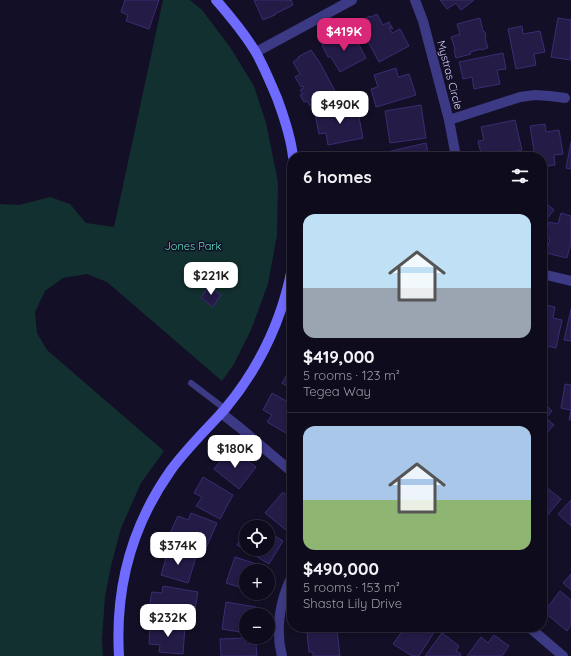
<!DOCTYPE html>
<meta charset="utf-8">
<style>
:root{--surface:#0e0b1c;--page:#1c1929;--text:#f1f3f6;--muted:#9b9ba3;--line:#2e2b3b;--accent:#db2777}
body{margin:0;font-family:Quicksand,sans-serif;background:var(--page);color:var(--text);height:100vh;display:flex;flex-direction:column;font-size:15px;white-space:nowrap}
*{box-sizing:border-box;margin:0}
p{font-size:13px;color:var(--muted)}
.icon{flex:none;width:22px;height:22px;fill:none;stroke:currentColor;stroke-width:2;stroke-linecap:round;stroke-linejoin:round}
.map{position:relative;flex:1;overflow:hidden}
.details{position:absolute;left:287px;top:152px;width:260px;height:480px;display:flex;flex-direction:column;background:var(--surface);border-radius:16px;box-shadow:0 2px 6px #0003,0 0 0 1px var(--line)}
.details>*{flex:none}
.buttons{position:absolute;left:239px;top:520px;display:grid;gap:8px}
.buttons a{display:grid;place-items:center;width:36px;height:36px;border-radius:50%;background:var(--surface);box-shadow:0 2px 6px #0003,0 0 0 1px var(--line);font-size:20px}
.price{position:absolute;translate:-50% -34px;padding:0 9px;border-radius:8px;background:#fff;color:#222;font-size:13px;line-height:26px;filter:drop-shadow(0 1px 2px #0008)}
.price::after{content:'';position:absolute;left:50%;top:24px;width:12px;height:9px;margin-left:-6px;background:inherit;clip-path:polygon(0 0,100% 0,50% 100%)}
.price.selected{background:var(--accent);color:#fff}
ul{padding:0;list-style:none}
li{display:grid;align-content:center;gap:8px;height:212px;padding:0 16px}
li+li{border-top:1px solid var(--line)}
li span{display:grid;place-items:center;height:124px;border-radius:12px;color:#555}
li>.icon{margin-inline-start:auto}
span .icon{width:72px;height:72px;fill:#fffc;stroke-width:1}
li b{font-size:17px}
h2{display:flex;justify-content:space-between;align-items:center;height:48px;padding:0 16px;font-size:17px}
.map>svg:first-child{display:block}
.green{fill:#12302f}
.building{fill:#241b47;stroke:#3b2d73}
.lines{fill:none;stroke-linecap:round;stroke-linejoin:round}
.lane{stroke:#3d3a85;stroke-width:6}
.street{stroke:#3d3a85;stroke-width:10}
.secondary{stroke:#6f6bff;stroke-width:10}
.labels{text-anchor:middle;stroke-width:3;stroke-linejoin:round;paint-order:stroke}
.street-label{font-size:11px;fill:#d9d4ff;stroke:#130f26}
.park-label{font-size:11px;fill:#5fe0c0;stroke:#130f26}
</style>
<div class="map">
<svg width="571" height="656" viewBox="0 0 571 656">
<rect width="100%" height="100%" fill="#130f26"/>
<polygon class="green" points="163,0 190,0 202,10 230,47 254,86 266,123 278,182 277,235 268,284 251,330 234,364 222,381 107,282 87,274 63,278 45,291 35,312 37,333 47,350 164,451 141,483 121,528 111,566 105,597 102,639 103,656 0,656 0,204 19,205 50,197 70,204 86,223 114,227"/>
<g class="building">
<polygon points="125,0 159,0 149,29 126,21 128,15 121,12"/>
<polygon points="254,0 291,0 293,5 275,14 275,15 263,20"/>
<polygon points="440,0 474,0 461,10 456,3 447,9"/>
<polygon points="377,14 383,25 389,22 393,29 389,27 392,33 400,29 409,46 379,62 358,23 370,16 371,17"/>
<polygon points="480,18 483,31 485,32 486,37 485,38 488,48 485,48 485,49 481,50 481,49 470,52 471,54 456,58 454,50 455,49 451,37 460,34 457,24"/>
<polygon points="558,18 571,20 571,55 570,60 551,57"/>
<polygon points="522,26 523,34 540,31 545,52 534,54 536,65 516,69 508,29"/>
<polygon points="341,35 345,43 355,37 366,58 340,72 331,57 328,57 322,45"/>
<polygon points="311,50 320,63 335,91 310,106 307,101 304,102 300,95 303,94 300,90 304,88 303,86 301,87 295,77 300,74 293,62 299,58 298,57"/>
<polygon points="503,53 506,69 497,70 500,84 474,89 472,77 463,79 459,62"/>
<polygon points="396,68 398,77 409,74 416,95 376,107 371,89 378,87 374,75"/>
<polygon points="421,105 426,138 390,143 385,111"/>
<polygon points="357,107 363,138 328,145 326,133 319,134 315,114"/>
<polygon points="515,120 522,150 491,157 482,157 478,141 484,140 481,127"/>
<polygon points="545,124 546,132 559,130 563,154 554,155 555,165 542,167 542,157 535,157 530,126"/>
<polygon points="571,142 571,169 566,168"/>
<polygon points="426,143 429,157 388,157 387,152"/>
<rect x="325" y="152" width="36" height="5"/>
<polygon points="542,200 554,210 542,225"/>
<polygon points="561,213 571,216 571,246 570,246 567,258 546,253 550,239 545,237 549,222 558,224"/>
<polygon points="209,286 221,295 213,307 201,298"/>
<polygon points="542,304 555,307 553,318 562,320 556,348 542,345"/>
<polygon points="571,309 571,341 564,340"/>
<polygon points="291,368 292,368 292,389 282,383"/>
<polygon points="565,384 571,385 571,420 569,420 571,410 561,408"/>
<polygon points="272,393 292,404 292,435 291,436 267,422 272,415 263,410"/>
<polygon points="542,401 552,411 546,418 554,425 542,438"/>
<polygon points="235,451 256,467 239,489 214,469 225,455 229,458"/>
<polygon points="203,477 233,495 220,519 196,506 202,497 194,493"/>
<polygon points="542,484 561,499 542,522"/>
<polygon points="283,492 292,500 292,535 265,513"/>
<polygon points="571,500 571,526 558,514"/>
<polygon points="191,513 217,523 206,548 170,533 178,516 188,520"/>
<polygon points="251,521 260,527 248,527"/>
<polygon points="246,530 246,549 268,549 268,532 283,541 269,564 237,545"/>
<polygon points="169,548 196,557 188,583 161,575"/>
<polygon points="235,557 260,565 258,571 246,571 246,589 226,583"/>
<polygon points="542,565 547,568 542,575"/>
<polygon points="571,574 571,590 563,583"/>
<polygon points="163,586 198,592 195,609 188,608 187,615 149,609 152,592 162,593"/>
<polygon points="560,591 571,600 571,625 567,631 544,612"/>
<polygon points="226,602 256,607 255,615 246,615 246,633 222,629"/>
<polygon points="150,624 185,626 183,654 159,652 160,645 149,644"/>
<polygon points="405,627 412,627 416,629 417,627 433,627 436,629 419,656 412,656 393,644"/>
<polygon points="337,630 340,656 313,656 313,652 309,652 307,633"/>
<polygon points="442,633 459,646 456,651 461,654 460,656 425,656"/>
<polygon points="494,635 509,646 502,656 467,656 481,637 488,643"/>
<polygon points="245,638 245,644 256,644 257,656 221,656 220,639"/>
</g>
<g class="lines">
<polyline class="lane" points="191,383 225,409"/>
<g class="street">
<polyline points="415,0 423,21 449,120 456,157"/>
<polyline points="256,52 352,0"/>
<polyline points="449,120 520,97 535,95 550,96 565,98"/>
<polyline points="542,274 571,281"/>
<polyline points="221,413 239,427 292,472"/>
<polyline points="529,627 563,656"/>
<path d="M282 656C275 630 280 600 292 576"/>
</g>
<g class="secondary">
<path d="M216 0C230 16 244 33 255 51 264 66 270 82 277 98 284 117 291 137 293 157"/>
<path d="M119 656C115 589 132 525 171 470 187 448 207 429 225 409 259 368 282 320 292 268"/>
</g>
</g>
<g class="labels">
<g class="street-label">
<text transform="translate(450 75) rotate(75)" y="4">Mystras Circle</text>
</g>
<g class="park-label">
<text x="193" y="250">Jones Park</text>
</g>
</g>
</svg>
<div class="buttons">
<a><svg class="icon" aria-label="locate" viewBox="0 0 24 24"><circle cx="12" cy="12" r="6"/><path d="M12 2v4M12 18v4M2 12h4M18 12h4"/></svg></a>
<a>+</a>
<a>−</a>
</div>
<b class="price selected" style="left:344px;top:52px">$419K</b>
<b class="price" style="left:340px;top:125px">$490K</b>
<b class="price" style="left:211px;top:296px">$221K</b>
<b class="price" style="left:235px;top:469px">$180K</b>
<b class="price" style="left:178px;top:566px">$374K</b>
<b class="price" style="left:168px;top:638px">$232K</b>
<section class="details">
<h2>6 homes<svg class="icon" aria-label="filters" viewBox="0 0 24 24"><path d="M4 7h16M4 17h16"/><circle cx="9" cy="7" r="2"/><circle cx="15" cy="17" r="2"/></svg></h2>
<ul>
<li><span style="background:linear-gradient(#bfe0f5 60%,#9aa5b1 0)"><svg class="icon" aria-label="home" viewBox="0 0 24 24"><path d="M3 11l9-7 9 7M6 9v11h12V9"/></svg></span><div><b>$419,000</b><p>5 rooms · 123 m²</p><p>Tegea Way</p></div></li>
<li><span style="background:linear-gradient(#a9c7e8 60%,#8fb573 0)"><svg class="icon" aria-label="home" viewBox="0 0 24 24"><path d="M3 11l9-7 9 7M6 9v11h12V9"/></svg></span><div><b>$490,000</b><p>5 rooms · 153 m²</p><p>Shasta Lily Drive</p></div></li>
</ul>
</section>
</div>
